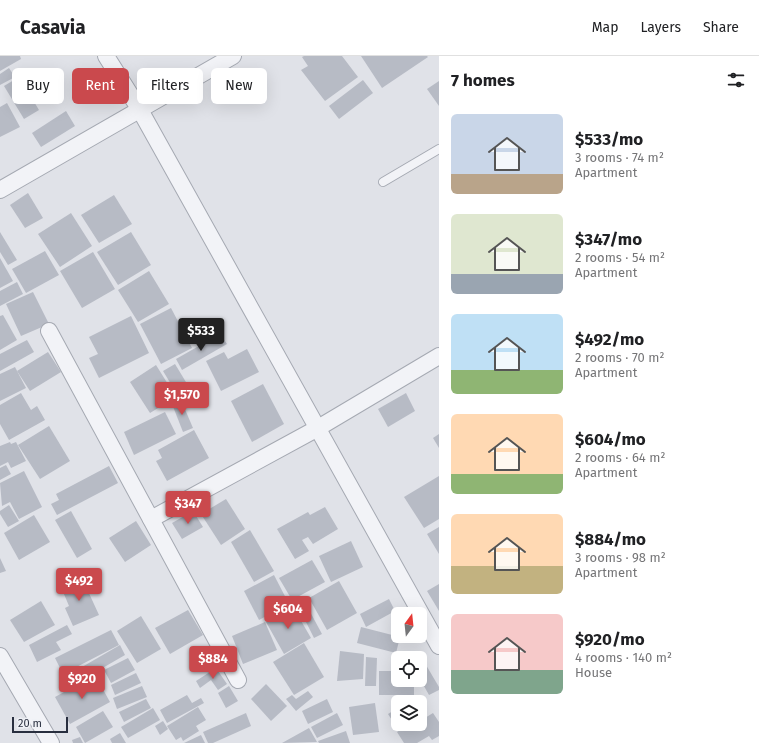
<!DOCTYPE html>
<meta charset="utf-8">
<style>
:root{--surface:#fff;--page:#f2f2f2;--text:#202124;--muted:#757577;--line:#e0e0e0;--accent:#ca494d}
body{margin:0;font-family:"Fira Sans",sans-serif;background:var(--page);color:var(--text);height:100vh;display:flex;flex-direction:column;font-size:15px;white-space:nowrap}
*{box-sizing:border-box;margin:0}
p{font-size:13px;color:var(--muted)}
.icon{flex:none;width:22px;height:22px;fill:none;stroke:currentColor;stroke-width:2;stroke-linecap:round;stroke-linejoin:round}
.map{position:relative;flex:1;overflow:hidden}
.details{display:flex;flex-direction:column;background:var(--surface);width:320px}
.details>*{flex:none}
.banner{position:absolute;left:12px;top:12px;width:367px;height:36px;display:flex;gap:8px}
.needle{width:26px;rotate:15deg}
.tools{position:absolute;left:391px;top:551px;display:grid;gap:8px}
.tools a{display:grid;place-items:center;width:36px;height:36px;border-radius:6px;background:var(--surface);box-shadow:0 4px 16px #0002;font-size:20px}
.scale{position:absolute;left:12px;bottom:10px;width:56px;box-sizing:border-box;padding-left:4px;border:2px solid #292f3f;border-top:0;font-size:11px;line-height:14px;white-space:nowrap;color:#292f3f;-webkit-text-stroke:3px #eff1f6;paint-order:stroke}
.price{position:absolute;translate:-50% -34px;padding:0 9px;border-radius:4px;background:var(--accent);color:#fff;font-size:13px;line-height:26px;filter:drop-shadow(0 1px 2px #0008)}
.price::after{content:'';position:absolute;left:50%;top:24px;width:12px;height:9px;margin-left:-6px;background:inherit;clip-path:polygon(0 0,100% 0,50% 100%)}
.price.selected{background:#222;color:#fff}
ul{padding:0;list-style:none}
li{display:flex;align-items:center;gap:12px;height:100px;padding:0 12px}
li span{display:grid;place-items:center;flex:none;width:112px;height:80px;border-radius:6px;color:#555}
li>.icon{margin-inline-start:auto}
span .icon{width:48px;height:48px;fill:#fffc;stroke-width:1}
li b{font-size:17px}
h2{display:flex;justify-content:space-between;align-items:center;height:48px;padding:0 12px;font-size:17px}
.tag{padding:0 14px;border-radius:6px;background:var(--surface);box-shadow:0 4px 16px #0002;font-size:14px;line-height:36px}
.tag.selected{background:var(--accent);color:#fff}
header{display:flex;align-items:center;gap:24px;box-sizing:border-box;height:56px;padding:0 20px;background:var(--surface);border-bottom:1px solid var(--line)}
header strong{font-size:19px}
nav{display:flex;gap:22px;margin-inline-start:auto;font-size:14px}
main{display:flex;flex:1;min-height:0}
.map>svg:first-child{display:block}
.building{fill:#b7bbc5}
.lines{fill:none;stroke-linecap:round;stroke-linejoin:round}
.service-casing{stroke:#a5a9b2;stroke-width:10}
.minor-casing{stroke:#a5a9b2;stroke-width:18}
.service{stroke:#f2f3f7;stroke-width:8}
.minor{stroke:#f2f3f7;stroke-width:16}
</style>
<header>
<strong>Casavia</strong>
<nav><a>Map</a><a>Layers</a><a>Share</a></nav>
</header>
<main>
<div class="map">
<svg width="439" height="687" viewBox="0 0 439 687">
<rect width="100%" height="100%" fill="#e0e2e8"/>
<g class="building">
<polygon points="0,0 20,0 21,3 0,15"/>
<polygon points="304,0 342,0 358,21 325,45 301,14 308,10 302,1"/>
<polygon points="361,0 427,0 428,1 382,32"/>
<polygon points="9,12 15,21 0,29 0,18"/>
<polygon points="19,21 39,54 24,63 4,30"/>
<polygon points="363,24 373,37 339,63 329,50"/>
<polygon points="439,25 439,50 427,33"/>
<polygon points="7,47 20,71 0,81 0,51"/>
<polygon points="66,55 75,70 41,91 32,77"/>
<polygon points="28,137 43,162 25,172 10,149"/>
<polygon points="114,139 132,168 99,187 81,159"/>
<polygon points="71,157 92,190 60,211 38,178"/>
<polygon points="0,176 17,204 8,209 0,196"/>
<polygon points="131,176 151,209 118,229 97,196"/>
<polygon points="45,195 59,219 26,237 12,213"/>
<polygon points="93,196 115,233 82,252 60,215"/>
<polygon points="0,202 13,225 0,232"/>
<polygon points="149,215 169,248 138,266 118,234"/>
<polygon points="17,226 23,238 0,250 0,235"/>
<polygon points="33,236 49,268 21,280 6,248"/>
<polygon points="171,252 192,292 161,308 140,268"/>
<polygon points="3,259 17,284 0,294 0,260"/>
<polygon points="131,260 149,297 99,322 89,302 98,298 89,281"/>
<polygon points="220,278 227,288 182,314 176,303"/>
<polygon points="27,284 34,296 0,315 0,298"/>
<polygon points="247,293 259,316 221,335 206,305 224,296 228,303"/>
<polygon points="48,296 61,316 30,335 17,315"/>
<polygon points="175,308 192,336 180,343 163,315"/>
<polygon points="156,309 176,341 150,357 130,326"/>
<polygon points="15,311 26,332 0,345 0,318"/>
<polygon points="263,328 284,368 252,386 231,345"/>
<polygon points="21,337 31,354 37,350 45,364 9,384 0,368 0,349"/>
<polygon points="406,337 415,355 388,371 378,353"/>
<polygon points="181,344 193,372 183,376 172,348"/>
<polygon points="165,356 176,378 134,399 124,376"/>
<polygon points="49,370 70,405 40,423 18,389"/>
<polygon points="194,374 209,402 167,425 156,405 162,402 158,394"/>
<polygon points="439,378 439,392 433,382"/>
<polygon points="10,386 11,388 16,386 26,405 11,412 8,406 0,410 0,390"/>
<polygon points="6,409 11,418 0,424 0,412"/>
<polygon points="109,410 118,427 57,459 51,448 59,444 56,438"/>
<polygon points="24,415 42,451 19,463 10,446 2,450 0,427"/>
<polygon points="439,420 439,463 424,472 404,441"/>
<polygon points="226,443 245,473 221,489 201,458"/>
<polygon points="9,449 19,465 8,471 0,458 0,455"/>
<polygon points="325,451 338,473 313,488 308,481 302,484 309,495 295,503 277,473 308,456 310,459"/>
<polygon points="71,455 92,493 77,502 55,464"/>
<polygon points="193,455 203,471 182,483 172,467"/>
<polygon points="34,459 50,486 19,504 4,477"/>
<polygon points="136,465 151,489 125,506 109,482"/>
<polygon points="439,471 439,498 427,478"/>
<polygon points="250,474 274,515 254,526 231,486"/>
<polygon points="351,485 363,511 331,526 319,500"/>
<polygon points="0,502 6,515 0,517"/>
<polygon points="312,504 325,526 292,544 279,522"/>
<polygon points="274,519 289,548 259,564 244,535"/>
<polygon points="82,522 99,559 73,570 65,552 69,550 61,531"/>
<polygon points="339,525 357,557 327,574 309,542"/>
<polygon points="439,528 439,555 427,535"/>
<polygon points="389,543 395,555 366,571 360,558"/>
<polygon points="41,545 55,569 24,586 10,564"/>
<polygon points="293,551 311,582 284,598 266,566"/>
<polygon points="308,552 322,578 314,582 301,556"/>
<polygon points="188,554 203,579 170,598 155,572"/>
<polygon points="141,560 161,593 137,607 117,575"/>
<polygon points="265,566 277,594 243,608 232,580"/>
<polygon points="67,569 72,578 56,586 61,594 37,606 29,589"/>
<polygon points="361,571 400,581 396,597 357,587"/>
<polygon points="111,574 119,589 63,618 55,602"/>
<polygon points="304,587 324,621 294,639 273,606"/>
<polygon points="120,589 125,599 87,621 82,611"/>
<polygon points="340,595 364,598 363,623 337,625"/>
<polygon points="366,601 377,602 376,630 365,630"/>
<polygon points="128,602 135,614 111,627 104,614"/>
<polygon points="426,609 439,631 439,634 429,639 420,623 420,612"/>
<polygon points="216,612 227,628 218,634 211,624 200,632 196,625"/>
<polygon points="379,615 398,615 398,624 414,624 414,639 379,639"/>
<polygon points="136,617 141,627 115,639 111,629"/>
<polygon points="95,619 110,646 70,668 55,641"/>
<polygon points="266,628 287,650 271,665 251,643"/>
<polygon points="142,630 147,641 117,653 113,642"/>
<polygon points="229,630 238,645 226,652 218,637"/>
<polygon points="308,635 313,641 296,655 286,643 292,639 296,643"/>
<polygon points="187,639 192,647 201,642 204,647 167,667 160,654"/>
<polygon points="146,643 151,652 124,666 119,656"/>
<polygon points="327,643 333,656 308,668 302,655"/>
<polygon points="375,647 379,676 353,679 349,651"/>
<polygon points="198,651 206,664 196,670 199,675 183,685 181,681 176,684 167,670"/>
<polygon points="153,652 160,664 128,682 121,671"/>
<polygon points="398,652 398,668 403,668 397,672 388,658"/>
<polygon points="103,655 113,671 85,687 76,671"/>
<polygon points="246,657 251,670 213,687 208,687 203,676"/>
<polygon points="337,657 343,669 317,682 311,671"/>
<polygon points="433,657 439,666 439,680 432,684 429,680 417,687 404,687 397,676 410,668 420,668 420,665"/>
<polygon points="163,665 168,673 160,679 155,670"/>
<polygon points="309,672 317,686 282,687"/>
<polygon points="346,675 350,687 319,687 318,685"/>
<polygon points="120,677 126,687 112,687 110,683"/>
<polygon points="201,679 205,687 184,687"/>
<polygon points="80,681 83,687 73,687 72,684"/>
</g>
<g class="lines">
<defs>
<polyline id="service" points="383,126 439,93"/>
<g id="minor">
<polyline points="106,0 140,54 439,590"/>
<polyline points="0,134 233,0"/>
<polyline points="49,275 238,624"/>
<polyline points="151,463 318,372 439,300"/>
<polyline points="0,600 51,687"/>
</g>
</defs>
<use href="#service" class="service-casing"/>
<use href="#minor" class="minor-casing"/>
<use href="#service" class="service"/>
<use href="#minor" class="minor"/>
</g>
</svg>
<div class="tools">
<a><svg class="needle" viewBox="-14 -14 28 28"><path d="M0-13l5 13h-10z" fill="#e53935"/><path d="M0 13l5-13h-10z" fill="#757577"/></svg></a>
<a><svg class="icon" aria-label="locate" viewBox="0 0 24 24"><circle cx="12" cy="12" r="6"/><path d="M12 2v4M12 18v4M2 12h4M18 12h4"/></svg></a>
<a><svg class="icon" aria-label="layers" viewBox="0 0 24 24"><path d="M12 4l9 5-9 5-9-5zM3 14l9 5 9-5"/></svg></a>
</div>
<div class="scale">20 m</div>
<b class="price selected" style="left:201px;top:296px">$533</b>
<b class="price" style="left:182px;top:360px">$1,570</b>
<b class="price" style="left:188px;top:469px">$347</b>
<b class="price" style="left:79px;top:546px">$492</b>
<b class="price" style="left:288px;top:574px">$604</b>
<b class="price" style="left:213px;top:624px">$884</b>
<b class="price" style="left:82px;top:644px">$920</b>
<div class="banner">
<a class="tag">Buy</a>
<a class="tag selected">Rent</a>
<a class="tag">Filters</a>
<a class="tag">New</a>
</div>
</div>
<section class="details">
<h2>7 homes<svg class="icon" aria-label="filters" viewBox="0 0 24 24"><path d="M4 7h16M4 17h16"/><circle cx="9" cy="7" r="2"/><circle cx="15" cy="17" r="2"/></svg></h2>
<ul>
<li><span style="background:linear-gradient(#c9d6e8 75%,#b9a48a 0)"><svg class="icon" aria-label="home" viewBox="0 0 24 24"><path d="M3 11l9-7 9 7M6 9v11h12V9"/></svg></span><div><b>$533/mo</b><p>3 rooms · 74 m²</p><p>Apartment</p></div></li>
<li><span style="background:linear-gradient(#dfe7d0 75%,#9aa5b1 0)"><svg class="icon" aria-label="home" viewBox="0 0 24 24"><path d="M3 11l9-7 9 7M6 9v11h12V9"/></svg></span><div><b>$347/mo</b><p>2 rooms · 54 m²</p><p>Apartment</p></div></li>
<li><span style="background:linear-gradient(#bfe0f5 70%,#8fb573 0)"><svg class="icon" aria-label="home" viewBox="0 0 24 24"><path d="M3 11l9-7 9 7M6 9v11h12V9"/></svg></span><div><b>$492/mo</b><p>2 rooms · 70 m²</p><p>Apartment</p></div></li>
<li><span style="background:linear-gradient(#ffd9b3 75%,#8fb573 0)"><svg class="icon" aria-label="home" viewBox="0 0 24 24"><path d="M3 11l9-7 9 7M6 9v11h12V9"/></svg></span><div><b>$604/mo</b><p>2 rooms · 64 m²</p><p>Apartment</p></div></li>
<li><span style="background:linear-gradient(#ffd9b3 65%,#c2b280 0)"><svg class="icon" aria-label="home" viewBox="0 0 24 24"><path d="M3 11l9-7 9 7M6 9v11h12V9"/></svg></span><div><b>$884/mo</b><p>3 rooms · 98 m²</p><p>Apartment</p></div></li>
<li><span style="background:linear-gradient(#f6c9c9 70%,#7fa58c 0)"><svg class="icon" aria-label="home" viewBox="0 0 24 24"><path d="M3 11l9-7 9 7M6 9v11h12V9"/></svg></span><div><b>$920/mo</b><p>4 rooms · 140 m²</p><p>House</p></div></li>
</ul>
</section>
</main>
